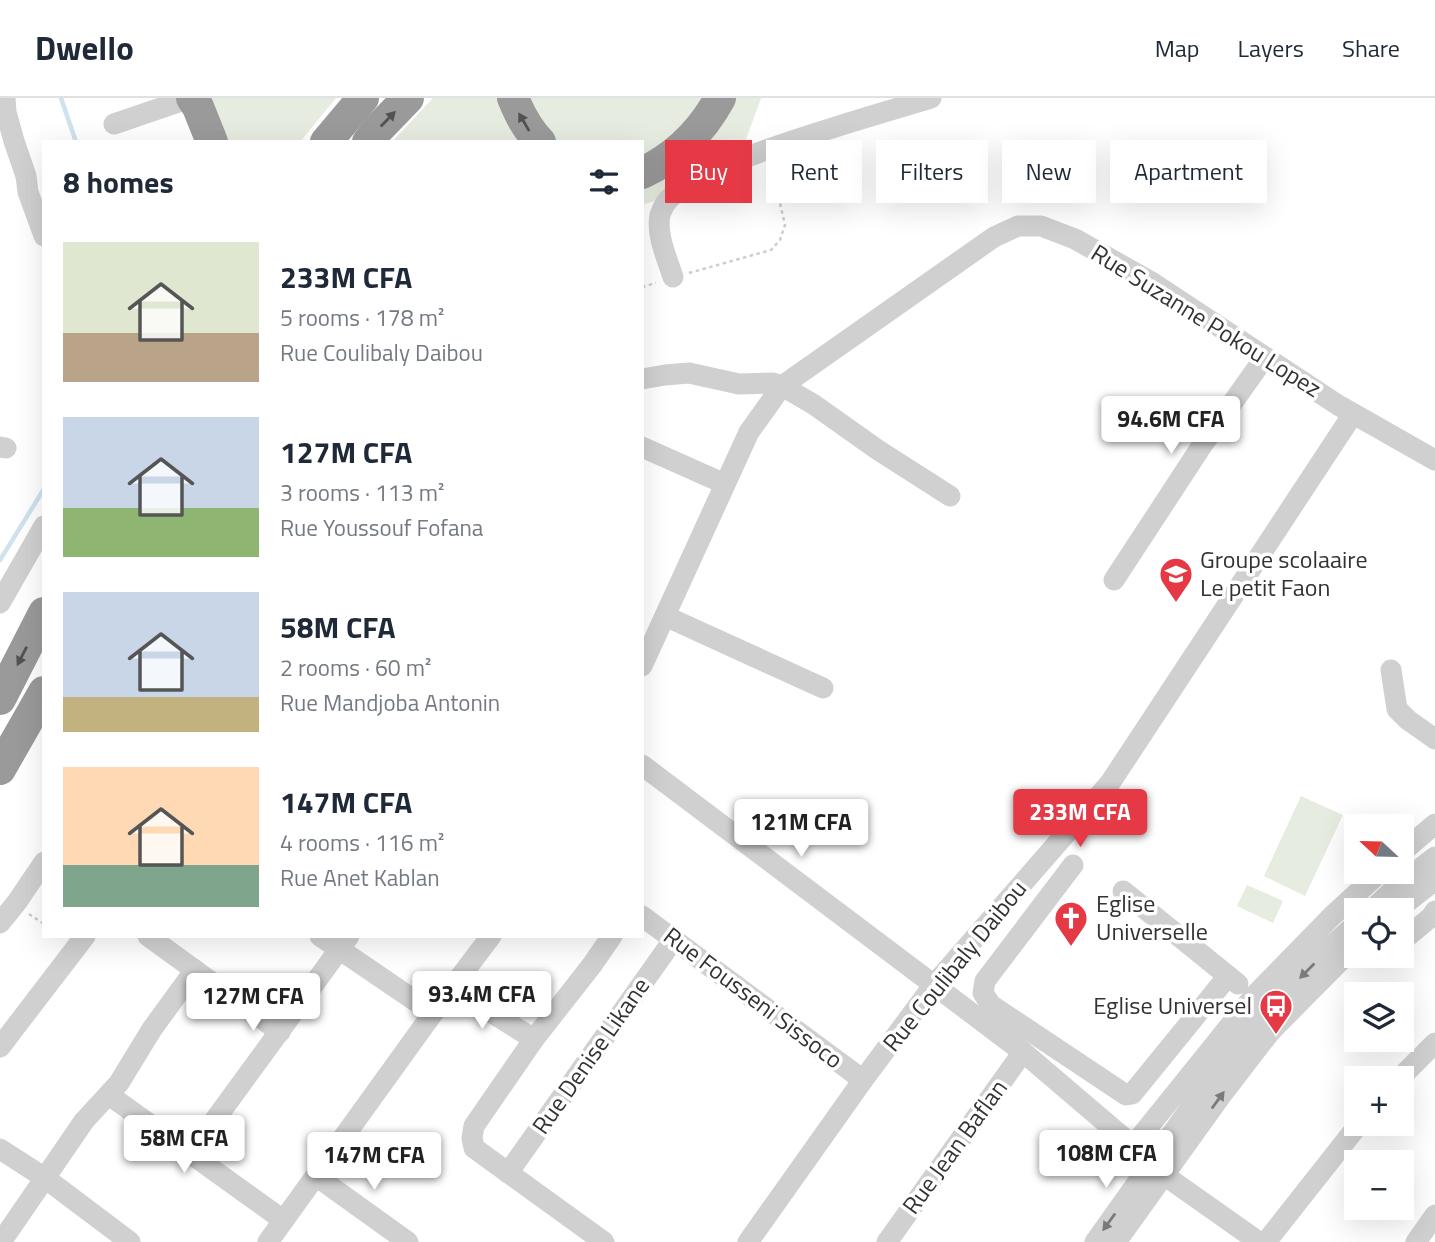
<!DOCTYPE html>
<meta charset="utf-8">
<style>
:root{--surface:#fff;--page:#f6f6f7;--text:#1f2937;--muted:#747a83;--line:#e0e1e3;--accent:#e63946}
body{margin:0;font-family:"Titillium Web",sans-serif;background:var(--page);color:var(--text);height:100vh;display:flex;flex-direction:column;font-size:26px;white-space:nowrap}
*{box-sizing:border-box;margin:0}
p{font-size:23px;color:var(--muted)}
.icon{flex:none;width:38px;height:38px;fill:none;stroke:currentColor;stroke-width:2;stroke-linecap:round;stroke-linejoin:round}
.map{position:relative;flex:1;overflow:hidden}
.details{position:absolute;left:42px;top:42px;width:602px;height:798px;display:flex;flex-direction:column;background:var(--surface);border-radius:0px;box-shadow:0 7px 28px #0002}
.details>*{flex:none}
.guide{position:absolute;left:665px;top:42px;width:665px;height:63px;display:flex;gap:14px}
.needle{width:46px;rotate:292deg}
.controls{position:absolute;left:1344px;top:716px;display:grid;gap:14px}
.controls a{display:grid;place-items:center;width:70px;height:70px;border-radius:0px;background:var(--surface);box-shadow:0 7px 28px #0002;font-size:35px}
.price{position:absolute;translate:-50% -60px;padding:0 16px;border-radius:7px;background:#fff;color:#222;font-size:23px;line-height:46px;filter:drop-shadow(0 2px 4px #0008)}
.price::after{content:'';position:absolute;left:50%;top:42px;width:21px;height:16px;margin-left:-10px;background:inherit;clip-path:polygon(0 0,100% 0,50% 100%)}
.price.selected{background:var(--accent);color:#fff}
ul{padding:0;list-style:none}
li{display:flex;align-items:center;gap:21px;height:175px;padding:0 21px}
li span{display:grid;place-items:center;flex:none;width:196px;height:140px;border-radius:0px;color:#555}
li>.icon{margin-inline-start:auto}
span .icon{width:84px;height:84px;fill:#fffc;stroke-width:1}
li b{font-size:30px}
h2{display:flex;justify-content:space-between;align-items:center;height:84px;padding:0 21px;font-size:30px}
.chip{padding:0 24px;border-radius:0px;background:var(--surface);box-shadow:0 7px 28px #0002;font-size:24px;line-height:63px}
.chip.selected{background:var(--accent);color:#fff}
header{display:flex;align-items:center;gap:42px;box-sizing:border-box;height:98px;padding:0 35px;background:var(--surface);border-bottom:2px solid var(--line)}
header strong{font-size:33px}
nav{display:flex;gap:38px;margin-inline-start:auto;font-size:24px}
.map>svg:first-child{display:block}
.green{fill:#e6ecdf}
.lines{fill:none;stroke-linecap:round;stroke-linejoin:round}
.stream{stroke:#cfe2ee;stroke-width:4.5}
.path{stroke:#cdcdcd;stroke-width:2.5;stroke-dasharray:3.5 3.5;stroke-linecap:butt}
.minor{stroke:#d0d0d0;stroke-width:21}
.highway{stroke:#9a9a9a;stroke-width:32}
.oneway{fill:#525252}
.oneway2{fill:#7a7a7a}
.labels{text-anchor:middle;stroke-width:7;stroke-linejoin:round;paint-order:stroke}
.street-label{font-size:24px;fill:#333;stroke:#fff}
.poi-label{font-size:24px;fill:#333;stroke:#fff;text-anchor:start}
</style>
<header>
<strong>Dwello</strong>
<nav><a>Map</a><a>Layers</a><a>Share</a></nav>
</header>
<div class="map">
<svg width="1435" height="1144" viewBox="0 0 1435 1144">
<rect width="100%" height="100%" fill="#fff"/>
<g class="green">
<polygon points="202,0 336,0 300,44 219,44"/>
<polygon points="433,0 761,0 744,47 711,56 676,96 642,107 642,44 392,44"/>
<polygon points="1301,698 1343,717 1305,798 1264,778"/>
<polygon points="1247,787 1283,803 1273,825 1237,808"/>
</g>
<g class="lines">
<g class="stream">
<polyline points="61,0 76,44"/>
<polyline points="0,462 44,391"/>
</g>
<g class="path">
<polyline points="689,175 771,152 780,142 785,127 771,67"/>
<polyline points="642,189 656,185"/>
<polyline points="29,816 44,826"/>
</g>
<g class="minor">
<polyline points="5,0 6,14 14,43 26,78 28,94 44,138"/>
<polyline points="114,26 190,0"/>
<path d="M673 179C667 160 656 137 660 117 662 111 666 103 671 99 693 79 720 69 747 59 807 36 869 19 931 0"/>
<polyline points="642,281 665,277 689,275 739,286 773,285 782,288 813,306 878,352 950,398"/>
<polyline points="0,349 6,350"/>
<polyline points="642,349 725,386"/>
<polyline points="1114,482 1201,349 1265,259"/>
<polyline points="0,505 44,428"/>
<polyline points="665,518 823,590"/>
<polyline points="642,568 749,334 782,288 994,139 1018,128 1041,128 1075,141 1153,185 1338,307 1435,362"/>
<polyline points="1391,572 1397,611 1408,622 1435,641"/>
<polyline points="642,667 1023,954 1152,1064 1164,1077 1259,1144"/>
<polyline points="1402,754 1435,726"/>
<polyline points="1073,767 985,883 983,895 991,907 1126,997 1132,996 1228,878"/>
<polyline points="1123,793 1238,886"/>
<polyline points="1372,812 1395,790 1435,759"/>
<polyline points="1397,812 1435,782"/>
<polyline points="642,818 863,982"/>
<polyline points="0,825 17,804 44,764"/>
<polyline points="148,838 280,934"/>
<polyline points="320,838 433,915"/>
<polyline points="1402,843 1431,819 1435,813"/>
<polyline points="1381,858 1383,858"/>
<polyline points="452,890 534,941"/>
<polyline points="0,949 85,838"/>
<polyline points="1400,980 1435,945"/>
<polyline points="109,997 283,1122"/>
<polyline points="1133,1048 1253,899 1332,818 1380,774"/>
<polyline points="0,1051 45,1080 130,1144"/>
<polyline points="190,1056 349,838"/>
<polyline points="508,1075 674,841"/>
<polyline points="316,1078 408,1144"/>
<polyline points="1,1144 84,1023 119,985 152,931 195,872"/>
<polyline points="268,1144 433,915 491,838"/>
<polyline points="604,1144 474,1050 472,1040 474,1028 534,941 592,867 612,838"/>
<polyline points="748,1144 863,982 933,888 1110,685 1353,316"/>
<polyline points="887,1144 1023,954"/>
<polyline points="1095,1144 1208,985 1263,916 1326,853 1356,826"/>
<polyline points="1116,1144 1223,995 1270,934 1356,847"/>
<polyline points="1266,1144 1359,1026"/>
<polyline points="1416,1144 1435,1117"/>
</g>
<g class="highway">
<polyline points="192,0 198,9 212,44"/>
<path d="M513 0C520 17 527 31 540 44"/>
<polyline points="326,44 363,0"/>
<polyline points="368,44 378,31 408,0"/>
<path d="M642 75C676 59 702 33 720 0"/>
<polyline points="0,601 44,515"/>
<polyline points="0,671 44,594"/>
</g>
</g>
<defs><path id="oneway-solid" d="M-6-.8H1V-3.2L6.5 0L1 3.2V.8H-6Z" transform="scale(1.75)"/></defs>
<g class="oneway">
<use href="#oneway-solid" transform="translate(388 21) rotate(-46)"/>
<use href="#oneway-solid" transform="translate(524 24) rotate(-120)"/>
<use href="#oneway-solid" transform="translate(22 558) rotate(117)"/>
</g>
<g class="oneway2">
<use href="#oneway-solid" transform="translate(1307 873) rotate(135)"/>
<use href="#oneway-solid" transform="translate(1218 1002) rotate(-54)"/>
<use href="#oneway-solid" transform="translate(1109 1124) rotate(126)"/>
</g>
<defs>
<symbol id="school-pin" viewBox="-11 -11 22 30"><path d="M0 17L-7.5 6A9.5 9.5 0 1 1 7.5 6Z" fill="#e63946" stroke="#fff"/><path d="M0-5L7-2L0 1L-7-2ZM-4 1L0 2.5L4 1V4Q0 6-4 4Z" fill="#fff"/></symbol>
<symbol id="church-pin" viewBox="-11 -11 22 30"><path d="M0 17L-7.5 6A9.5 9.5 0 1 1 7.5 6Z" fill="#e63946" stroke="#fff"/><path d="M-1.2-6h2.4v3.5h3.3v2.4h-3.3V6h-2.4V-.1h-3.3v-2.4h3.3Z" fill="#fff"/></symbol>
<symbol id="bus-pin" viewBox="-11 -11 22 30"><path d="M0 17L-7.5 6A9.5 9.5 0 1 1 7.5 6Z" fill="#e63946" stroke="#fff"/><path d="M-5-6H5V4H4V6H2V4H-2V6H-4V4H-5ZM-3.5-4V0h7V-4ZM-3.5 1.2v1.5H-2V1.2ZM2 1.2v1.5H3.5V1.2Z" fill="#fff"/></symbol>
</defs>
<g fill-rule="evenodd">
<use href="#school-pin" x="1157" y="457" width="38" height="52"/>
<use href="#church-pin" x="1052" y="801" width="38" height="52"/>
<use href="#bus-pin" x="1257" y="889" width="38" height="52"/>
</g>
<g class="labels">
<g class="street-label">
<text transform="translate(1206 223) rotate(32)" y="8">Rue Suzanne Pokou Lopez</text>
<text transform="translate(955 868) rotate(-51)" y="8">Rue Coulibaly Daibou</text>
<text transform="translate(753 900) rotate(37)" y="8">Rue Fousseni Sissoco</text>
<text transform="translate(591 958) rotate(-55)" y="8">Rue Denise Likane</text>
<text transform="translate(955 1049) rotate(-54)" y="8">Rue Jean Baflan</text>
</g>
<g class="poi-label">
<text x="1200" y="470">Groupe scolaaire<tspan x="1200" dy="28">Le petit Faon</tspan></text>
<text x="1096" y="814">Eglise<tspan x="1096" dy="28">Universelle</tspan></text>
<text x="1252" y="916" text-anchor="end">Eglise Universel</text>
</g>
</g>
</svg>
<div class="controls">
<a><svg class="needle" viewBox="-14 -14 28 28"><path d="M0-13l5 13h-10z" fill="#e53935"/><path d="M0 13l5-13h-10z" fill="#747a83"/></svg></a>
<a><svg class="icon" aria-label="locate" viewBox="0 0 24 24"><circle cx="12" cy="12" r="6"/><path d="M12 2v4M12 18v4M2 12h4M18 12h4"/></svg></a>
<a><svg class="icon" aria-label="layers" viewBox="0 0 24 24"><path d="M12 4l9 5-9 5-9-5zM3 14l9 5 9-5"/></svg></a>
<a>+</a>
<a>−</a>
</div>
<b class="price" style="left:1171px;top:358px">94.6M CFA</b>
<b class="price selected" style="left:1080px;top:751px">233M CFA</b>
<b class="price" style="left:801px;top:761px">121M CFA</b>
<b class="price" style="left:482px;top:933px">93.4M CFA</b>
<b class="price" style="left:253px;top:935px">127M CFA</b>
<b class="price" style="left:184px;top:1077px">58M CFA</b>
<b class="price" style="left:1106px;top:1092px">108M CFA</b>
<b class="price" style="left:374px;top:1094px">147M CFA</b>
<div class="guide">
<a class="chip selected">Buy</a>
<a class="chip">Rent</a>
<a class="chip">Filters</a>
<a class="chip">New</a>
<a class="chip">Apartment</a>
</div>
<section class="details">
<h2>8 homes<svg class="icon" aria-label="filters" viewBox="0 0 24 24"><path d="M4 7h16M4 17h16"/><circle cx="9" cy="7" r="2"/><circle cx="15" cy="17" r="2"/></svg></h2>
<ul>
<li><span style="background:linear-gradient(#dfe7d0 65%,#b9a48a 0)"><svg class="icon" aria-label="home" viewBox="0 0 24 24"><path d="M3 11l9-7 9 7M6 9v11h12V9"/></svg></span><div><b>233M CFA</b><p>5 rooms · 178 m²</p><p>Rue Coulibaly Daibou</p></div></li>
<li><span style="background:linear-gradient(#c9d6e8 65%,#8fb573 0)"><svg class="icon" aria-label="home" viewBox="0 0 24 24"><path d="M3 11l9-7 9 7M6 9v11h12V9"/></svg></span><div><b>127M CFA</b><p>3 rooms · 113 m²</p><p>Rue Youssouf Fofana</p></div></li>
<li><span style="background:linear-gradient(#c9d6e8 75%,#c2b280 0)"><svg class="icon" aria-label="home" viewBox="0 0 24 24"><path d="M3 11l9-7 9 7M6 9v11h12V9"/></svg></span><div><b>58M CFA</b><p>2 rooms · 60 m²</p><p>Rue Mandjoba Antonin</p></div></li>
<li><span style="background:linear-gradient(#ffd9b3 70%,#7fa58c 0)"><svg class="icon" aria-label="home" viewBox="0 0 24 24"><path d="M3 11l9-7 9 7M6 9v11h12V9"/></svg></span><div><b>147M CFA</b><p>4 rooms · 116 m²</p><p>Rue Anet Kablan</p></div></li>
</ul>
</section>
</div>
